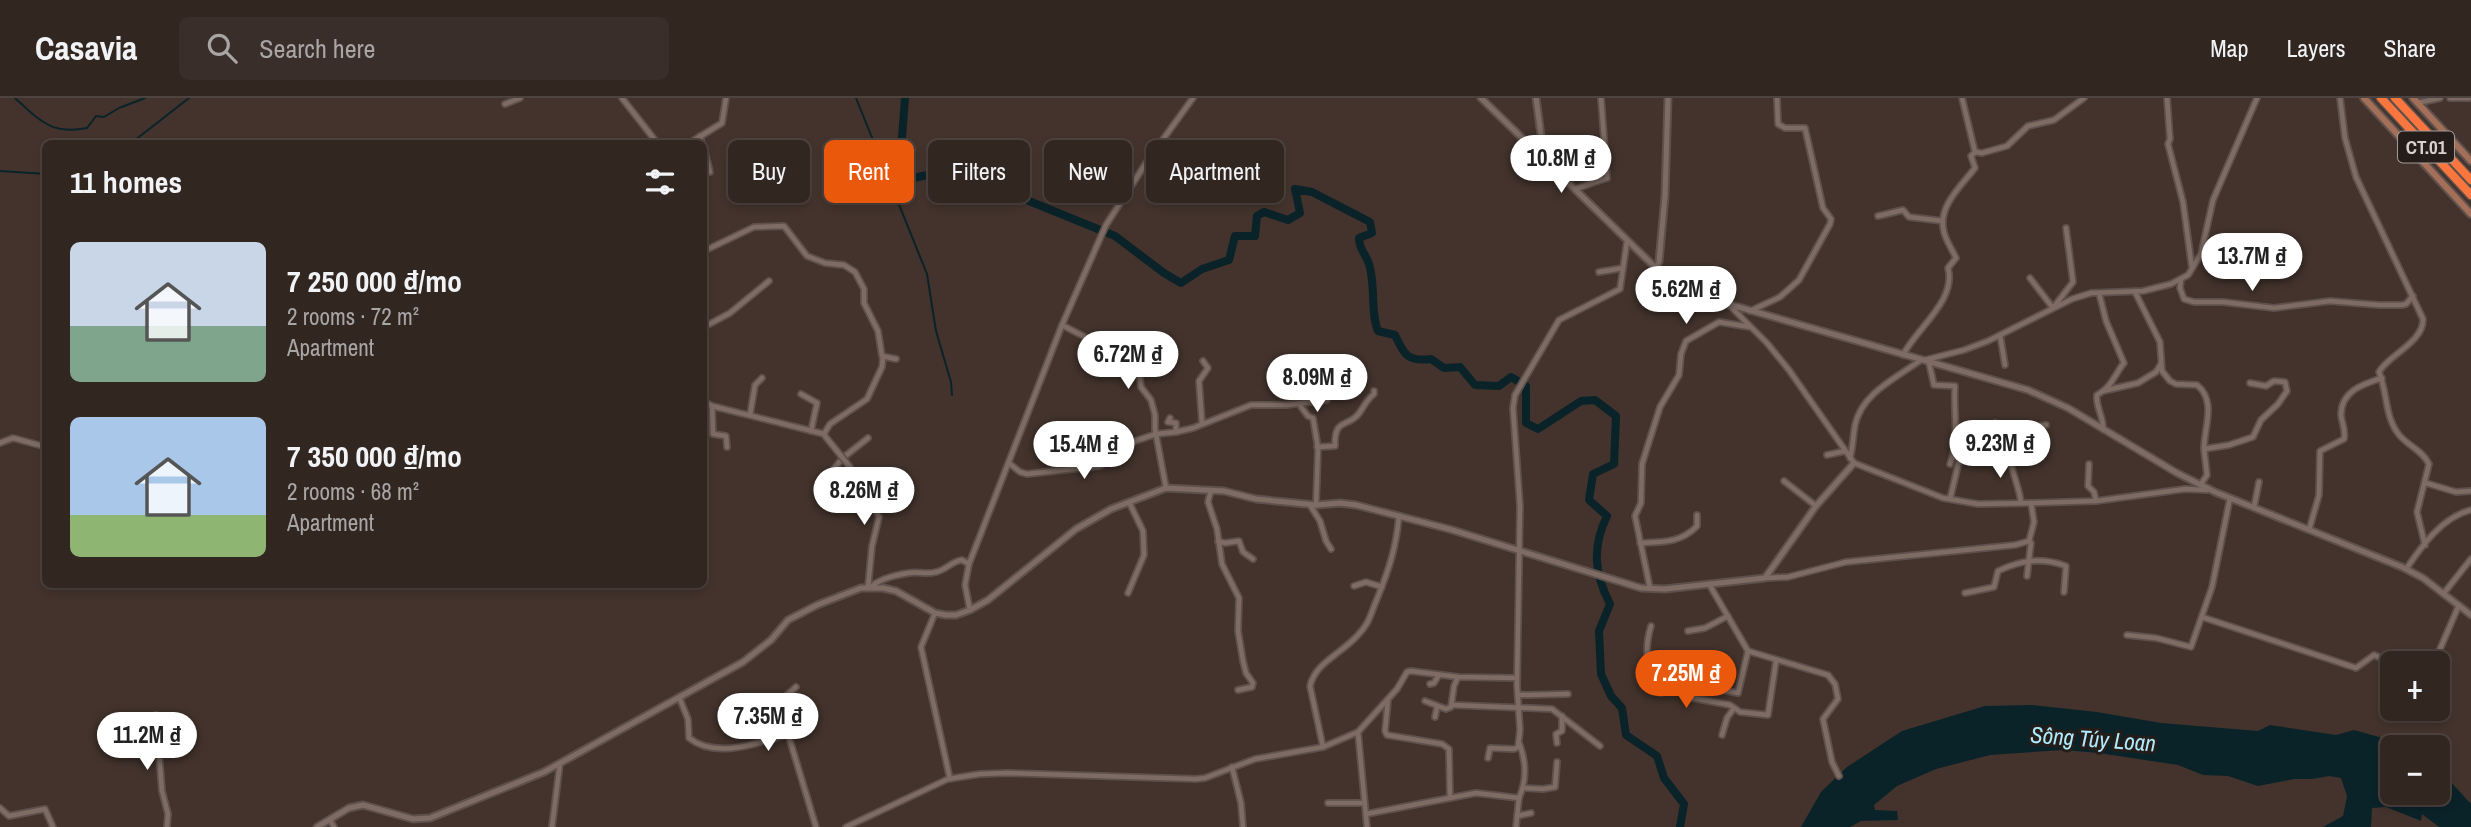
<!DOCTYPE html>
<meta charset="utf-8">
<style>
:root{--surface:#322621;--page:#3a2e2a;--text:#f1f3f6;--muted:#a8a5a5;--line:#4d433f;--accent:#ea580c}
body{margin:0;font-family:"Archivo Narrow",sans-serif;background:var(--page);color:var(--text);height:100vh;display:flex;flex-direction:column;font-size:26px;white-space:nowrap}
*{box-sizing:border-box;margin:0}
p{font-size:23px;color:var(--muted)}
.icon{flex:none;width:38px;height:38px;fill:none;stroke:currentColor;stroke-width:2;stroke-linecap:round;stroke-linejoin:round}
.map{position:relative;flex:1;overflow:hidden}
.drawer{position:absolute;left:42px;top:42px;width:665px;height:448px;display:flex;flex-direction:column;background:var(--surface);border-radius:10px;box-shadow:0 4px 10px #0003,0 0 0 2px var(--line)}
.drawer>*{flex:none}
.top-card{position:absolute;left:728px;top:42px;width:665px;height:63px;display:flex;gap:14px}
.buttons{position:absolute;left:2380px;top:553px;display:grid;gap:14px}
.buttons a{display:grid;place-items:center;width:70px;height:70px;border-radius:10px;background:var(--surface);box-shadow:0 4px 10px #0003,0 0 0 2px var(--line);font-size:35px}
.price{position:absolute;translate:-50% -60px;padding:0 16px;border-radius:24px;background:#fff;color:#222;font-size:23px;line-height:46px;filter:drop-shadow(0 2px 4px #0008)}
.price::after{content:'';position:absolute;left:50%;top:42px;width:21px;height:16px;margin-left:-10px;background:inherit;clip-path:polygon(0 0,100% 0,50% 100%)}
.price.on{background:var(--accent);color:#fff}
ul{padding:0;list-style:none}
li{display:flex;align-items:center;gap:21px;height:175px;padding:0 28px}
li span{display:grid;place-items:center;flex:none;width:196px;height:140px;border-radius:10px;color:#555}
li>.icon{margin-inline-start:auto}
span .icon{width:84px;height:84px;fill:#fffc;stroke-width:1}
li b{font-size:30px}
h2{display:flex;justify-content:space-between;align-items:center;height:84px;padding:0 28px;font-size:30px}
.chip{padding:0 24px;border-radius:10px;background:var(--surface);box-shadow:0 4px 10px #0003,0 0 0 2px var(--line);font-size:24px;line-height:63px}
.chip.on{background:var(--accent);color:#fff}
header{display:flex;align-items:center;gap:42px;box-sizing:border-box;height:98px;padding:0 35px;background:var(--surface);border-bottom:2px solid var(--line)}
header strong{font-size:33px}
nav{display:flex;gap:38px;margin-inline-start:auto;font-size:24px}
.search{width:490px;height:63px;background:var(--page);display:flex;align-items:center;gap:18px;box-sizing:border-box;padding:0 24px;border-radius:10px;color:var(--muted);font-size:26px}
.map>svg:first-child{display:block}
.water{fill:#0a2329}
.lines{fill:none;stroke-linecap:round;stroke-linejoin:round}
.stream{stroke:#0a2329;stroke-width:2}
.river{stroke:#0a2329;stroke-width:8}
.minor-casing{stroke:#5e514b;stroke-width:8}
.tertiary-casing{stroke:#5e514b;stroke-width:9}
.secondary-casing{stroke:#5e514b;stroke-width:10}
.motorway-casing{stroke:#5e514b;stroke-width:11}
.minor{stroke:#7e6c64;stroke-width:4.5}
.tertiary{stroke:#7e6c64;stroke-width:5}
.secondary{stroke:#a36f59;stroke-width:6}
.motorway{stroke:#fa763e;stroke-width:8}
.minor-bridge-casing{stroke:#5e514b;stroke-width:8;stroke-linecap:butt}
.minor-bridge{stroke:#7e6c64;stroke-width:4.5}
.labels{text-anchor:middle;stroke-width:6;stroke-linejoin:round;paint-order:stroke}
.shield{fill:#241d19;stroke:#a49b96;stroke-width:2}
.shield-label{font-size:19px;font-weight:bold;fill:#dbd1cc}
.water-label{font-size:23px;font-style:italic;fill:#aeecfd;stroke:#241d19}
</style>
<header>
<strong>Casavia</strong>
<div class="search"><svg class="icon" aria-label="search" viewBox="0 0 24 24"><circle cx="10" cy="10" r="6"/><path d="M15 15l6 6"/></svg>Search here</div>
<nav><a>Map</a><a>Layers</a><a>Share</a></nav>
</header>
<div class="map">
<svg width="2471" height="729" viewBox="0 0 2471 729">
<rect width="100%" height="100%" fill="#43332c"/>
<polygon class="water" points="2032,607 2097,614 2161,625 2258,633 2270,627 2336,637 2354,632 2415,649 2392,649 2392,695 2438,695 2438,670 2471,706 2471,729 2439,729 2422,716 2421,723 2386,709 2372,710 2371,729 2323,729 2343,718 2347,698 2341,680 2329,678 2312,681 2294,681 2258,688 2228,678 2203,677 2178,667 2099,655 2063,652 1990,657 1936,671 1897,688 1874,707 1875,712 1897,713 1898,722 1861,723 1850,729 1801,729 1821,694 1847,669 1902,633 1985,608"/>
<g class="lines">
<g class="stream">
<path d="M15 0C40 23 52 37 87 30L96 18 104 19 119 10 145 0"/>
<polyline points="856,0 927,176 936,233 951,284 952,297"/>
<polyline points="130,46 189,0"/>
<polyline points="0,73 46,76"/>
</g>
<path class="river" d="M905 0 900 65 913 80 937 75 995 101H1024L1115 138 1164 175 1181 185 1202 171 1229 162 1235 138H1255L1257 118 1264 114 1288 122 1300 115 1295 91 1312 94 1370 124 1372 135 1359 140C1359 152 1366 156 1369 166 1376 188 1370 214 1378 233L1395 237C1404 257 1408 264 1431 261L1444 270 1460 269 1475 287 1499 288 1511 279 1526 288V325L1538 331 1581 303 1595 302 1616 318 1614 366 1593 376 1589 402 1607 418C1592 449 1594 475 1610 506L1599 533 1601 576 1611 598 1622 610 1626 637 1657 658 1664 680 1684 706 1680 729"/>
<defs>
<g id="minor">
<polyline points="622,0 658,46"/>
<polyline points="2167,0 2170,41 2168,46 2183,104 2192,170"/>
<path d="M2340 0 2345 40 2356 79 2423 221C2424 244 2387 258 2379 274 2387 293 2385 317 2397 334 2405 347 2422 351 2429 366L2417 414 2425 447"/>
<polyline points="2450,0 2469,0"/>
<polyline points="2417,5 2440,0"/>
<polyline points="505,6 520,0"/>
<polyline points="700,38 702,46"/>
<polyline points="688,46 722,25 726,0"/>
<polyline points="704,50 710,74"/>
<polyline points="1975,54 1982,55 2007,48 2028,28 2054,22 2084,0"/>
<polyline points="1575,91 1607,80 1601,0"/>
<polyline points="1878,118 1903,112 1909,119 1943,123"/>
<polyline points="704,153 754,129 784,128 807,158 825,165 844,167 855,174 864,191 864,205 878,233 882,258 896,261"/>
<polyline points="1599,174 1623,170"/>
<polyline points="2030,180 2053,210 2073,184 2066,130"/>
<polyline points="2181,181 2180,190 2184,201 2194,204 2223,204 2274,210 2330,203 2379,207 2402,207 2406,206 2413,198"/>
<path d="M2135 194 2160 244 2162 273 2170 283 2176 286 2197 287C2217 303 2204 329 2204 351"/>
<path d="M2099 195 2106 223 2124 265C2117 273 2112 287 2103 293L2138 285 2156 274 2161 266"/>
<polyline points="1730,208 1767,245 1789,272 1854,365 1943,400 1978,406 2031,405 2096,403 2185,391 2208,392"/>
<polyline points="1750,213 1780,199 1799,182 1830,126 1831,121 1823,110 1805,30 1785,30 1778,26 1777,0"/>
<polyline points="1062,227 1108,251 1130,251 1138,265 1141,289 1151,302 1155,317 1155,331 1166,390"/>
<polyline points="704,229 730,215 769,183"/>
<polyline points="2000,237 2005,267"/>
<path d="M1903 257C1916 231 1957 202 1948 170L1956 160C1952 151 1946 143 1944 134 1937 109 1961 88 1975 70L1971 58 1975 54 1962 0"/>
<polyline points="704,260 704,267"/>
<polyline points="1925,262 1964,252 1988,243 2072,201 2091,195 2143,193 2171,186 2188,177 2201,156 2213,102 2257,0"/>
<path d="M1929 265 1934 287 1955 288C1953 314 1960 340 1950 366"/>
<path d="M2103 293 2097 297C2095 308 2104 319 2103 331"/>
<polyline points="801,296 817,305 811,333"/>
<polyline points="704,300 705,304 712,308 824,336 825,338"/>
<polyline points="1299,306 1308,318 1313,320 1318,350 1316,407"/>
<polyline points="712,308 713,336 726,338 727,349"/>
<polyline points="750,317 755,287 762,280"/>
<polyline points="1170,320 1168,324 1176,325 1176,334 1193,330 1251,307 1287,307 1327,302 1330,294 1336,287 1330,276"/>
<polyline points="1202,325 1199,283 1208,270 1203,263"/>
<polyline points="1995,325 1999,331 2014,336"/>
<polyline points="824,336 830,326 867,301 882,269 883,259"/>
<polyline points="0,345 13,340 46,349"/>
<path d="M1317 349 1335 348C1334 318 1349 331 1360 314 1365 307 1367 301 1374 296V293"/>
<polyline points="1827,357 1845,353"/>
<polyline points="844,359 868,340"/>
<polyline points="2010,359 2025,357"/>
<path d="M1850 360C1853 349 1853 338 1855 327 1862 295 1896 280 1921 262"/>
<polyline points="1952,360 1960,359 1963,352"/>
<polyline points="1010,366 1020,374 1027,376 1100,368 1135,343 1156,336 1176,334"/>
<polyline points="2089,366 2088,388 2094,394 2096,403"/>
<polyline points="850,369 868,395 879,419 872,448 868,489"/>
<polyline points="832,373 842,361"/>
<polyline points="1784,383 1816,408"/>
<polyline points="2426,385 2456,394 2471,393"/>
<polyline points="2201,386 2207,377 2204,351 2229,347 2253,339 2261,322 2278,306 2287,293 2285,284 2274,283 2266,288 2250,285"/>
<polyline points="1211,392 1208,404 1217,431 1222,466 1239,500 1238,533 1243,563 1246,575 1253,585 1252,589 1238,592"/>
<polyline points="1950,401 1960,359"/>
<path d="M2021 405C2019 381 1998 353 2018 331L2046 327"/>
<polyline points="1310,407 1320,423 1326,443 1331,451"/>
<polyline points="2254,409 2259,384"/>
<path d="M2309 432 2319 397 2320 353 2344 341C2346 332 2342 326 2341 317 2341 293 2363 286 2382 280"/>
<polyline points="1218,443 1225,445 1239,443 1243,454 1253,461"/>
<path d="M1640 445C1662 444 1681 445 1697 428V417"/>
<path d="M2406 471C2422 448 2442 419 2471 412"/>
<polyline points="2027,478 2031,445 2029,443"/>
<polyline points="1766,480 1788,479 1846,464 2015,447 2029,443 2034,424 2031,405"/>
<polyline points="1354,488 1366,484 1382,489"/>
<path d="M871 489C879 481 896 477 908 475 918 473 926 477 936 474 946 472 952 463 962 462L969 466"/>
<polyline points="1650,490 1635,418 1641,405 1642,366 1660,309 1679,277 1681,256 1686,243 1719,224 1750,229"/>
<polyline points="1128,495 1144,457 1143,433 1129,404"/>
<path d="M1965 495 1994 489 1998 473C2021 462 2042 459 2066 468L2064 494"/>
<polyline points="2444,495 2471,461"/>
<polyline points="970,512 965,487 969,466 1062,227 1106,127 1148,62 1193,0"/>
<polyline points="935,515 921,549 950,681"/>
<polyline points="2202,519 2356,570 2374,557 2392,565"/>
<path d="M1651 528C1644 550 1647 570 1655 592L1660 595 1678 592 1687 599 1730 607 1740 614 1768 617 1776 563"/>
<polyline points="1688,533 1705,530 1728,518"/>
<polyline points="2127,537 2156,540 2191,549 2212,489 2230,400"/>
<polyline points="1748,553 1828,577 1835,586 1838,601 1823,621 1832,664 1839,678"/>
<polyline points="2434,565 2459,507"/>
<polyline points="1430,586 1434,585 1439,577"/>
<polyline points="1706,589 1738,595 1748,553 1709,486"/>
<polyline points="1518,597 1568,596"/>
<path d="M679 599 688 621 689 640C717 662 760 644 789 636"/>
<polyline points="1388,602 1385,633 1387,637 1442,646 1449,651 1450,700"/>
<polyline points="1425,603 1446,611 1451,609 1454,588 1458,579"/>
<polyline points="778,605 796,589"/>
<polyline points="1453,607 1552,611 1600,648"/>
<polyline points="739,611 749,615 776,605 779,606 816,729"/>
<polyline points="156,617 162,693 168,716 167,729"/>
<polyline points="1435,619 1437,609"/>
<polyline points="1358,634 1367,729"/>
<polyline points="1722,637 1727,620 1734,610"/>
<polyline points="1557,645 1556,636 1562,633 1562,618"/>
<path d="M1323 649 1310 588C1315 565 1342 555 1357 538 1370 525 1370 517 1377 501 1389 471 1396 451 1399 418"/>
<polyline points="1488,660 1490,650 1514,651 1518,649 1520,632 1517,588 1520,408 1513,310 1515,297 1559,222 1620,191 1627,143"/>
<polyline points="1232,669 1241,705 1243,729"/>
<polyline points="1523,690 1543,691 1555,689 1557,664"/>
<polyline points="1328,705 1363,705"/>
<polyline points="0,710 9,718 45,711 53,729"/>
<path d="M1366 716 1476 695 1519 700C1527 682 1526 662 1519 645"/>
<polyline points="1517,718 1531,715"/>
<polyline points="330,722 334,729"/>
<polyline points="552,729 560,665"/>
<polyline points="846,729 948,681 980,676 1007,675 1196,681 1205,680 1255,661 1323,649 1358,634 1397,591 1407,574 1411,573 1458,579 1517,580"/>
<polyline points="1516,729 1519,700"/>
</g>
<g id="tertiary">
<polyline points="1481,0 1661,175 1686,194 2028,292 2068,310 2177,375 2215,394 2402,469 2423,480 2471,517"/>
<polyline points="1536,0 1543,52 1540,58"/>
<polyline points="1656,170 1659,164 1665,98 1668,0"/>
<polyline points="317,729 349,710 363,707 413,721 430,720 544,674 743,564 771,542 788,522 817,507 861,490 883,490 896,493 935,515 946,517 956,517 970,512 988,502 1076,431 1111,411 1166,390 1224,393 1256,401 1316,407 1340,405 1356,407 1449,431 1641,490 1665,491 1765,480 1816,408 1854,365"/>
</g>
<g id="secondary">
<polyline points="2364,0 2471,116"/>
<polyline points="2413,0 2471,63"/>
</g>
<g id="motorway">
<polyline points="2381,0 2471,97"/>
<polyline points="2395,0 2471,82"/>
</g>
</defs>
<use href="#minor" class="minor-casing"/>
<use href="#tertiary" class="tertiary-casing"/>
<use href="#secondary" class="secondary-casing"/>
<use href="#motorway" class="motorway-casing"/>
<use href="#minor" class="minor"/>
<use href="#tertiary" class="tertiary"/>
<use href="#secondary" class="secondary"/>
<use href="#motorway" class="motorway"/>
<defs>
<polyline id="minor-bridge" points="825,338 850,369"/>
</defs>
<use href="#minor-bridge" class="minor-bridge-casing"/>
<use href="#minor-bridge" class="minor-bridge"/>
</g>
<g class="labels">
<rect class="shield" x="2398" y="33.5" width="56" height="31" rx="5"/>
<g class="shield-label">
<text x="2426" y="56">CT.01</text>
</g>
<g class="water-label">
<text transform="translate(2093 641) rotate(4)" y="8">Sông Túy Loan</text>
</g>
</g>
</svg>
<div class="buttons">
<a>+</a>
<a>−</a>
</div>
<b class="price" style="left:1561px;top:97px">10.8M ₫</b>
<b class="price" style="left:2252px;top:195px">13.7M ₫</b>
<b class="price" style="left:1686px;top:228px">5.62M ₫</b>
<b class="price" style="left:1128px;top:293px">6.72M ₫</b>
<b class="price" style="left:1317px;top:316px">8.09M ₫</b>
<b class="price" style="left:2000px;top:382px">9.23M ₫</b>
<b class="price" style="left:1084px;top:383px">15.4M ₫</b>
<b class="price" style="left:864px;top:429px">8.26M ₫</b>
<b class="price on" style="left:1686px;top:612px">7.25M ₫</b>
<b class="price" style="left:768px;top:655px">7.35M ₫</b>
<b class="price" style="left:147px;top:674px">11.2M ₫</b>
<div class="top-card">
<a class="chip">Buy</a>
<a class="chip on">Rent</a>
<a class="chip">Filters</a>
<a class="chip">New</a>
<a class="chip">Apartment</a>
</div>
<section class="drawer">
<h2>11 homes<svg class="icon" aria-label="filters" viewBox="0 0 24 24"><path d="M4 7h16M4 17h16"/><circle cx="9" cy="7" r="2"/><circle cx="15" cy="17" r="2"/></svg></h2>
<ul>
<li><span style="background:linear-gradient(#c9d6e8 60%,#7fa58c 0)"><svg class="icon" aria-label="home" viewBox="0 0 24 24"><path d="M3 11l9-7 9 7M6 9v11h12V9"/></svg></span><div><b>7 250 000 ₫/mo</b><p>2 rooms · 72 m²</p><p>Apartment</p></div></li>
<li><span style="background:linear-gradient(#a9c7e8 70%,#8fb573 0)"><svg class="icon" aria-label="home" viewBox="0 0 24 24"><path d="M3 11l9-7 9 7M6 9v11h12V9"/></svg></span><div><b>7 350 000 ₫/mo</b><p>2 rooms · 68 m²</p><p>Apartment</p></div></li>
</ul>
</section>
</div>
